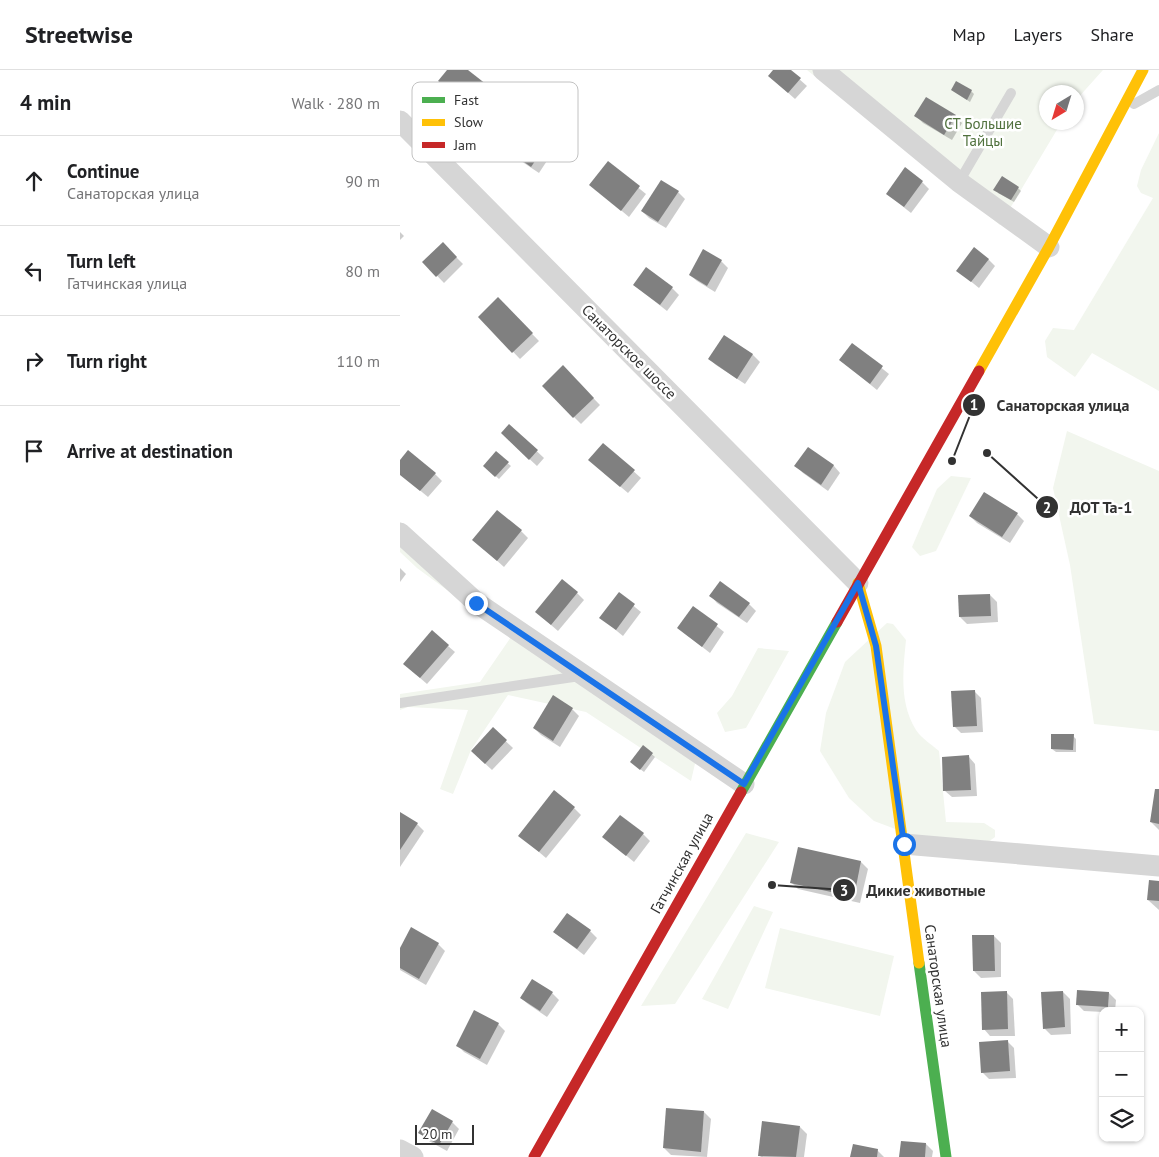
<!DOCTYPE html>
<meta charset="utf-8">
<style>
body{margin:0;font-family:"PT Sans",sans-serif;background:#f2f2f2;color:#202124}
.controls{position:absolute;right:15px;bottom:15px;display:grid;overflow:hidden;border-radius:10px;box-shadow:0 1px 4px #0004}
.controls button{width:45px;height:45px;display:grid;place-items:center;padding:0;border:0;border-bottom:1px solid #e0e0e0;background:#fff;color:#202124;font:25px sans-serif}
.compass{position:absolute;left:639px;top:15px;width:45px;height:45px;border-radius:50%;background:#fff;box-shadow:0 1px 4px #0004;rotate:218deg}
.scale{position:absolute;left:15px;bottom:12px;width:59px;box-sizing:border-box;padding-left:5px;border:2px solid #323232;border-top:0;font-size:14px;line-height:18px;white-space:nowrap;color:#323232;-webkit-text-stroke:4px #fff;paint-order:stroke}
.stop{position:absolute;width:15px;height:15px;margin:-11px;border:4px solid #1a73e8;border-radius:50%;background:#fff}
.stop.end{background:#1a73e8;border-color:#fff;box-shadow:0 1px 5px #0008}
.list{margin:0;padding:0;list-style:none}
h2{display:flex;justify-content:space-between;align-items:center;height:65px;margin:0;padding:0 20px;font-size:21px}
h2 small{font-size:16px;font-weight:400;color:#757577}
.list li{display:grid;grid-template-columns:32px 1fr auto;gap:15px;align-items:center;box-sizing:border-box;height:90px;padding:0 20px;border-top:1px solid #e0e0e0}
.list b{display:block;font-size:19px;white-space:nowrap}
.list p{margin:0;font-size:16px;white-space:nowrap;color:#757577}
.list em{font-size:16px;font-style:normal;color:#757577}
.icon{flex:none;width:28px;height:28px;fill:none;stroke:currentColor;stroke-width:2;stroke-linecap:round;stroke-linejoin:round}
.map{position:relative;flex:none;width:759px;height:1087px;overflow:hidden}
header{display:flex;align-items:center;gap:30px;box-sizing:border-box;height:70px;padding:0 25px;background:#fff;border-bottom:1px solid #e0e0e0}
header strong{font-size:24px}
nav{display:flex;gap:28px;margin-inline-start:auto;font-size:18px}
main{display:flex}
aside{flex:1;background:#fff}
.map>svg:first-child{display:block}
.green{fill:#f2f6ee}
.shadow{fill:#0003}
.building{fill:#808080}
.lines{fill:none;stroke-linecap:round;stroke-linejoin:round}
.lane{stroke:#d6d6d6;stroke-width:10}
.street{stroke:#d6d6d6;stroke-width:21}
.fast{stroke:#4caf50;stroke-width:11}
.slow{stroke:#ffc107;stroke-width:11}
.jam{stroke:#c62828;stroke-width:11}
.route{stroke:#1a73e8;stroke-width:6}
.labels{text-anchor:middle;stroke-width:5;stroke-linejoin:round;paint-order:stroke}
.park-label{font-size:15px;fill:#50713d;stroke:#fff}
.street-label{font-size:15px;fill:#323232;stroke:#fff}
.key{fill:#fff;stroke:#c2c2c2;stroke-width:1}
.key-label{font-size:14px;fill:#323232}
.leader{fill:none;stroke:#323232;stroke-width:2}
.callout-dot{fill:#323232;stroke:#fff;stroke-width:2}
.mark-label{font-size:15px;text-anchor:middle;font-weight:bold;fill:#fff}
.callout-label{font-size:16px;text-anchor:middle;font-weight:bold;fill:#323232;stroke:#fff;stroke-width:5;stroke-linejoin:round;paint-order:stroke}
</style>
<header>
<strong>Streetwise</strong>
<nav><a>Map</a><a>Layers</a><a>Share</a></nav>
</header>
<main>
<aside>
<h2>4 min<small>Walk · 280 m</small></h2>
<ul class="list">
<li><svg class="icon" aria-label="ahead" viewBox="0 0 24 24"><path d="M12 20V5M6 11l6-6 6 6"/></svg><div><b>Continue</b><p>Санаторская улица</p></div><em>90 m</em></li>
<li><svg class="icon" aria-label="left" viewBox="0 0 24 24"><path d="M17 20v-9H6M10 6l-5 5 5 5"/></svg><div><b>Turn left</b><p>Гатчинская улица</p></div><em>80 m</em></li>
<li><svg class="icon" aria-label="right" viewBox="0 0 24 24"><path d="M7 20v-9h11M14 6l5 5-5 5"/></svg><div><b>Turn right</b></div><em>110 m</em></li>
<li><svg class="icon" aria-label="arrive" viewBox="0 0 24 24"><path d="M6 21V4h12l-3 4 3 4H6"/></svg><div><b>Arrive at destination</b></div></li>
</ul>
</aside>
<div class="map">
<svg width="759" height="1087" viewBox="0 0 759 1087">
<rect width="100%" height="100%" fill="#fff"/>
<g class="green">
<polygon points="407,0 703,0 677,29 676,22 646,22 646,52 661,53 600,155"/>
<polygon points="759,63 759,321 692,283 675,307 647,287 645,271 653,258 674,260 753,128 741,123 737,116 741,100"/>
<polygon points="667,361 759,401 759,661 694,654 670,495 653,418"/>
<polygon points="551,406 571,408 536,481 520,486 512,477 537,419"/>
<polygon points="0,452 55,507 300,672 291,711 186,642 108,625 71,680 53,724 40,719 68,640 8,637 0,640 0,624 80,612 111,567 17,498 0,482"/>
<path d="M 487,553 L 493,554 L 506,570 C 503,600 499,633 516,660 C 521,668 532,675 539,681 L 546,752 L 584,753 L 595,760 L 595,767 L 584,775 L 514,766 L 474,751 L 449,728 L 420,681 L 426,643 L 445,592 Z"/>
<polygon points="358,578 389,581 346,658 325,662 317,643 332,626"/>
<polygon points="346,763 379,772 275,934 241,936"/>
<polygon points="354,836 373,842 328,939 302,929"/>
<polygon points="380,858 494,886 480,946 365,918"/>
</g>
<g class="shadow">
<polygon points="48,0 66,0 97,26 82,46 40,11"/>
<polygon points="374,0 389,0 407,16 395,29 376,12"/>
<polygon points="552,20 571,21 574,24 570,32"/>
<polygon points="527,29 555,46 562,53 552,70 523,53 516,46"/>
<polygon points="133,56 151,67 158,74 139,103 121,91 114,84"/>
<polygon points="208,93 246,124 229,147 191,115"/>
<polygon points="522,112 529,119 511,143 487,124"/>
<polygon points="618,118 621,121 614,132 598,123"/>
<polygon points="278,122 285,129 266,158 249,148 242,141"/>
<polygon points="0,162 4,166 0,170"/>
<polygon points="43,174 63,194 44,213 24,192"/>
<polygon points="588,189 595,196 579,218 558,201"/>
<polygon points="321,191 328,198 315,222 297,211 290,205"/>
<polygon points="234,215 272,218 279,225 267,241"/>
<polygon points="98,229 139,271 120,289 80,247"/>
<polygon points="324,266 353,285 360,292 345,314 316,295 309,289"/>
<polygon points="452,274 489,304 477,320 440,290"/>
<polygon points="163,297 200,335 181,354 143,316"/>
<polygon points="109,355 144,388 137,396 109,370"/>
<polygon points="203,374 241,408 228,423 197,397"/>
<polygon points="408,378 434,396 440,403 428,421 403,403 396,396"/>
<polygon points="96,383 111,396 99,409 84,396"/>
<polygon points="0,392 35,404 42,411 28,427 0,404"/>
<polygon points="617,444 624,451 610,473 577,453 570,446"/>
<polygon points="121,461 128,468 104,497 74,470"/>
<polygon points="0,498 6,504 0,512"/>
<polygon points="177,523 184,530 158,561 136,542"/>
<polygon points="219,524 241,542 223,566 201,548"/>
<polygon points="590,525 597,532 598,552 567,554 560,547"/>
<polygon points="311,526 349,534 356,541 347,553 317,533"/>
<polygon points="293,537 324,562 310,583 278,558"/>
<polygon points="48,576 55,582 27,614 12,601"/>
<polygon points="574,621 581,628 583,662 561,663 554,656"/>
<polygon points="154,627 172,639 179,646 160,677 141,665 134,658"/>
<polygon points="93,659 113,678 92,700 79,688"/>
<polygon points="673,666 676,669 676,682 656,682 652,679"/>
<polygon points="243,677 255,687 244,702 235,695"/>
<polygon points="569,687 575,694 577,726 552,727 545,721"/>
<polygon points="759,721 759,760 751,752"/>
<polygon points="174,738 181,745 146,788 119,765"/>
<polygon points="0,743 17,754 24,761 0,797"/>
<polygon points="243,764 250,771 234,792 204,767"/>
<polygon points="399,778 461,792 468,799 460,833 398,819 391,812"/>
<polygon points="759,812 759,840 748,830"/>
<polygon points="190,861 197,868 184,885 154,862"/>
<polygon points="594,866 601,873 601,907 581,908 574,901"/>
<polygon points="38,874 45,881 26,915 0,900 0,880"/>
<polygon points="606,922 613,929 615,966 590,966 584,959"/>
<polygon points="663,922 670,929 671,964 651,965 644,958"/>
<polygon points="152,923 159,930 147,947 128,934 121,928"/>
<polygon points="709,923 716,930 715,941 703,941 703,942 684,941 677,934"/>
<polygon points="98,954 105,961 87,995 64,982 57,975"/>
<polygon points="607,971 614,978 616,1008 589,1009 582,1002"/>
<polygon points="33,1041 52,1052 59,1059 47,1081 27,1070 20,1063"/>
<polygon points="304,1042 311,1049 307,1087 271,1085 264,1078"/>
<polygon points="400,1057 407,1064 404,1087 361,1087 359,1085"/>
<polygon points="526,1074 533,1081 532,1087 501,1087"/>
<polygon points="477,1080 484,1087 451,1087"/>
</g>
<g class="building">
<polygon points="47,0 68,0 91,18 75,40 38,11"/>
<polygon points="373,0 391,0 401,8 388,23 368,6"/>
<polygon points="556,11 572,20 567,30 551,20"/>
<polygon points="526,27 556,45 544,65 514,46"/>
<polygon points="133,54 152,66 131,97 113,84"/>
<polygon points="208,91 240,116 221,141 189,115"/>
<polygon points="505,97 523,111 504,137 486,124"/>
<polygon points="602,106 619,117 611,130 593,120"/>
<polygon points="261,110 279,121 258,152 241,141"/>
<polygon points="43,172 57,187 36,207 22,192"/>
<polygon points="574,177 589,189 571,212 556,201"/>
<polygon points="303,179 322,190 307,216 289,205"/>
<polygon points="246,197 273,217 260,235 233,215"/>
<polygon points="98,227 133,263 112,283 78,247"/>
<polygon points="324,265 353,284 337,309 308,289"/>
<polygon points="452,273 483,296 470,314 439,290"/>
<polygon points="163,295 194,328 173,348 142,316"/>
<polygon points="109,354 138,380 129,390 101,363"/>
<polygon points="203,373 235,400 220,417 188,390"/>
<polygon points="408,377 434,395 421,415 394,396"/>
<polygon points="8,380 36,403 20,421 0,405 0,390"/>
<polygon points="96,381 109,392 95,407 83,396"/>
<polygon points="584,422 618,443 602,467 569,446"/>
<polygon points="97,440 122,460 97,491 72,470"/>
<polygon points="162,509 178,522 151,555 135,542"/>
<polygon points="320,511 350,533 339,547 309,526"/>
<polygon points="219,522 235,534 216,560 199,548"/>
<polygon points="590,524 591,546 559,547 558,525"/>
<polygon points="293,536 318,554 302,577 277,558"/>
<polygon points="32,560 49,575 20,608 3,594"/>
<polygon points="575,620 577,656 553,657 551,621"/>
<polygon points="153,625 173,638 153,671 133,658"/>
<polygon points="93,657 107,670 85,694 71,681"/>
<polygon points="651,664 674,664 673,680 651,679"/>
<polygon points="243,675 253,683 240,700 230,692"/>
<polygon points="569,685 571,720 543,721 542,687"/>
<polygon points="755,719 759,719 759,754 750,752"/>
<polygon points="154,720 175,737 139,782 118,766"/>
<polygon points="0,742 18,753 0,780"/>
<polygon points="220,745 244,763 226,786 202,767"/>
<polygon points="398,777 461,791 454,827 390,813"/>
<polygon points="749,810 759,811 759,831 747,830"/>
<polygon points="167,843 191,860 177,879 153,862"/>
<polygon points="11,857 39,873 19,909 0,898 0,878"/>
<polygon points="572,865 594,865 595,901 573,901"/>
<polygon points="132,909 153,922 140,941 120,928"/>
<polygon points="677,920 709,922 708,937 676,935"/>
<polygon points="607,921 608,959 582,960 581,922"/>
<polygon points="663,921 665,957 643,959 641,922"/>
<polygon points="74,940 99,953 80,989 56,976"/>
<polygon points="608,970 610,1001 581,1003 579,972"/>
<polygon points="266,1038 304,1041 301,1082 263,1078"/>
<polygon points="32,1039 53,1051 39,1075 18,1063"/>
<polygon points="362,1051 400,1056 396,1087 358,1086"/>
<polygon points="501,1071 526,1073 525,1087 499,1087"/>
<polygon points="453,1074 478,1079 477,1087 450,1087"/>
</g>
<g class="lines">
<g class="lane">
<polyline points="734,34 759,20"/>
<polyline points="559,112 611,23"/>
<polyline points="0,633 180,606"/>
</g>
<g class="street">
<polyline points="423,0 559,112 649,177"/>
<polyline points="0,51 458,513"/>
<polyline points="0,463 77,533 344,714"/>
<polyline points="504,774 759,796"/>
<polyline points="0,1080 13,1087"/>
</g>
<g class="fast">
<polyline points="341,722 437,552"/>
<polyline points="519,893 546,1087"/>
</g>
<g class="slow">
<polyline points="579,301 649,177 743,0"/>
<polyline points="458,513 476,576 519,893"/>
</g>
<g class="jam">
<polyline points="437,552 579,301"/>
<polyline points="134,1087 341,722"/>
</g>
</g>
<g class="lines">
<polyline class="route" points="76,533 344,714 458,513 476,576 504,774"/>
</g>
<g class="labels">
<g class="park-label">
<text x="583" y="59">СТ Большие<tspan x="583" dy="17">Тайцы</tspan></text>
</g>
<g class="street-label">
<text transform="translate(229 282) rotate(45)" y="5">Санаторское шоссе</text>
<text transform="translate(282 793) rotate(-61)" y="5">Гатчинская улица</text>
<text transform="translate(538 916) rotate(82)" y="5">Санаторская улица</text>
</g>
</g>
<rect x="12" y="12" width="166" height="80" rx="8" class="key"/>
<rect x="22" y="27" width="23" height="6" fill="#4caf50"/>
<rect x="22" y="49" width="23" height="7" fill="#ffc107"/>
<rect x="22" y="72" width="23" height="6" fill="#c62828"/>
<g class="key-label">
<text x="54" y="35">Fast</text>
<text x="54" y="57">Slow</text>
<text x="54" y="80">Jam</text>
</g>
<path class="leader" d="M552 391L574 335M587 383L647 437M372 815L444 820"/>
<g class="callout-dot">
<circle cx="552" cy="391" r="5"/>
<circle cx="587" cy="383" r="5"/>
<circle cx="372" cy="815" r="5"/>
<circle cx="574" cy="335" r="12"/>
<circle cx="647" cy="437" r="12"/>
<circle cx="444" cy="820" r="12"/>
</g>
<g class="mark-label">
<text x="574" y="340">1</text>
<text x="647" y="443">2</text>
<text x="444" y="826">3</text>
</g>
<g class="callout-label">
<text x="663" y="341">Санаторская улица</text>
<text x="701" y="443">ДОТ Та-1</text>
<text x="526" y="826">Дикие животные</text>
</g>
</svg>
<div class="controls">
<button>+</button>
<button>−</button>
<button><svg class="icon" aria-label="layers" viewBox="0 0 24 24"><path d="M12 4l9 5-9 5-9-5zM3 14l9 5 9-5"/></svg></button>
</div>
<svg class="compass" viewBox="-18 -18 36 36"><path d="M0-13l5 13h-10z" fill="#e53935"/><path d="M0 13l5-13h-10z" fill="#757577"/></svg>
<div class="scale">20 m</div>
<div class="stop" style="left:504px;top:774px"></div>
<div class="stop end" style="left:76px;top:533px"></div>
</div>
</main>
